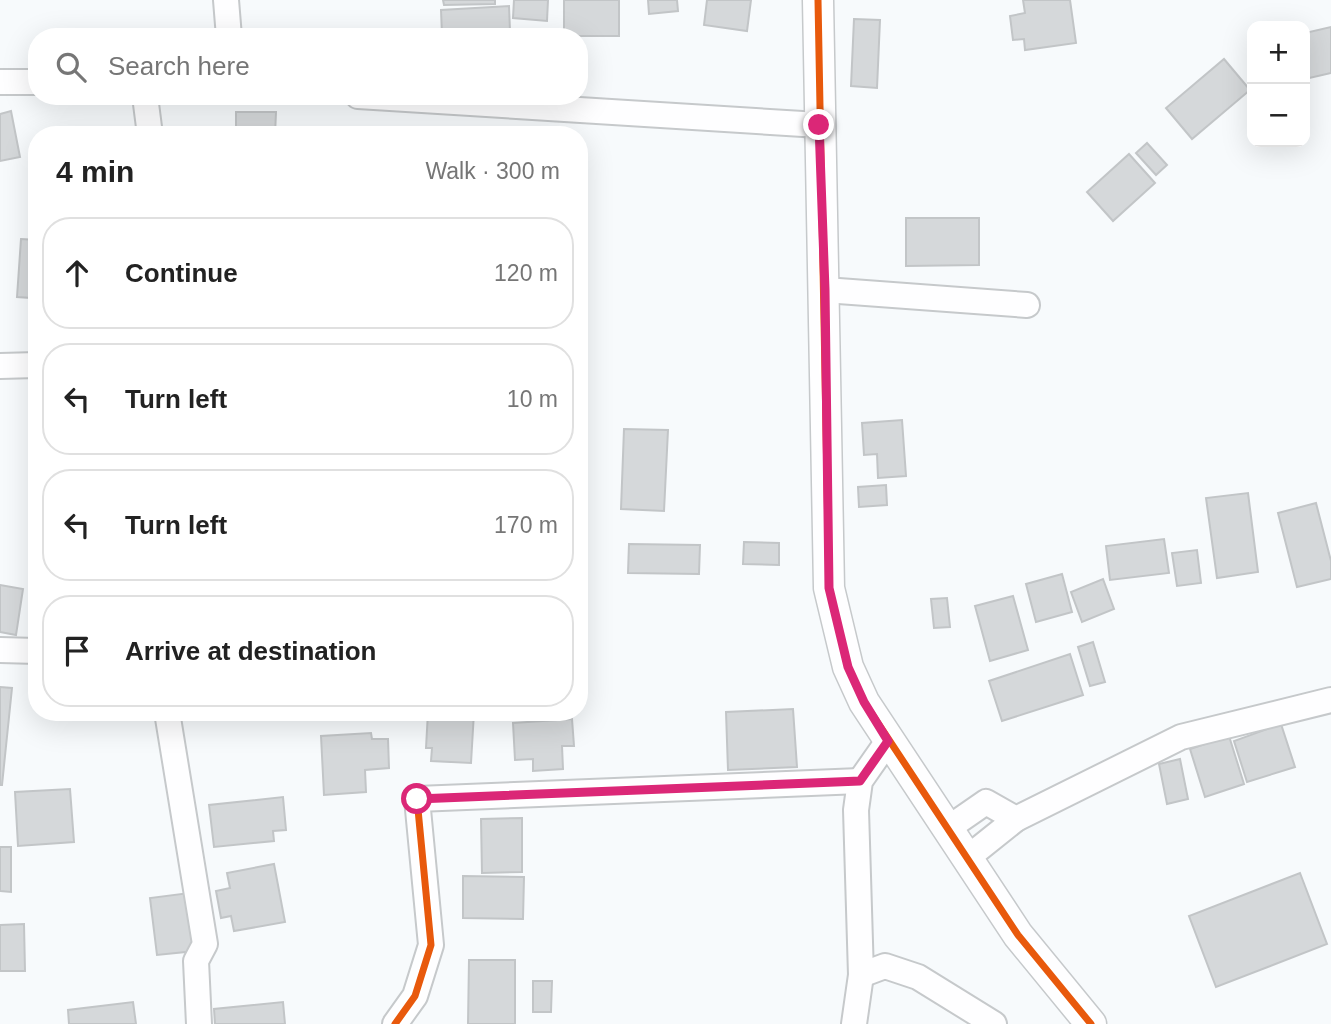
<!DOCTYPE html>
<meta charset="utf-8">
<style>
body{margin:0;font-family:Helvetica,sans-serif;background:#f6f6f6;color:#222}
.controls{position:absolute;right:21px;top:21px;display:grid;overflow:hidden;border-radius:14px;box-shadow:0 7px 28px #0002}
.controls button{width:63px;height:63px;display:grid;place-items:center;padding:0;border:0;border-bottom:2px solid #e0e0e0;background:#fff;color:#222;font:35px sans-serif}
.stop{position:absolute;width:21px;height:21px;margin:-16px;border:5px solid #db2777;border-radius:50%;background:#fff}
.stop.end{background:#db2777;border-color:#fff;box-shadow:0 2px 7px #0008}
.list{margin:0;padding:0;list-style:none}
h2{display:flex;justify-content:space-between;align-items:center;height:91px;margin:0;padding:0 28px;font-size:30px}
h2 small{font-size:23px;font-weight:400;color:#767676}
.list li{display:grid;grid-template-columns:46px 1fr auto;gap:21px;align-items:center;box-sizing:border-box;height:112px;margin:0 14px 14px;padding:0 14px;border:2px solid #e0e0e0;border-radius:28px}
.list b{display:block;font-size:26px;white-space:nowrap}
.list em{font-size:23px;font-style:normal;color:#767676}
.icon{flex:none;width:38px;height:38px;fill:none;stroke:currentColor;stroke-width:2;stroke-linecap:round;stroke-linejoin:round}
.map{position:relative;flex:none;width:1331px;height:1024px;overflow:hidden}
.search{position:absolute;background:#fff;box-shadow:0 7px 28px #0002;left:28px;top:28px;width:560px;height:77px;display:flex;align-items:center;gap:18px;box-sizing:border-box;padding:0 24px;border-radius:28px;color:#767676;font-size:26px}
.panel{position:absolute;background:#fff;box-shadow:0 7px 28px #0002;left:28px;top:126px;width:560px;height:595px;border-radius:28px}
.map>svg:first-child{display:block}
.building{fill:#d5d8da;stroke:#c2c5c7;stroke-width:2}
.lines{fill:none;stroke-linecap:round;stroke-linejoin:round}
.minor-casing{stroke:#c6c9cb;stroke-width:28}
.tertiary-casing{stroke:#c6c9cb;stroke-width:33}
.minor{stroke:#fefeff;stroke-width:24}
.tertiary{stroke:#fefeff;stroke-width:30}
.cycleway-casing{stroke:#fff;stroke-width:11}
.cycleway{stroke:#e8590c;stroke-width:7}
.route{stroke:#db2777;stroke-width:9}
</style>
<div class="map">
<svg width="1331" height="1024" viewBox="0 0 1331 1024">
<rect width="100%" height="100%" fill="#f7fafc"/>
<g class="building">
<polygon points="443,0 495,0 495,4 444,5"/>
<polygon points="514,0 548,0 547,21 513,18"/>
<rect x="564" y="0" width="55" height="36"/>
<polygon points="648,0 677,0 678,11 649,14"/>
<polygon points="707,0 751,0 747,31 704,25"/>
<polygon points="1023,0 1070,0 1076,43 1025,50 1024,39 1013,40 1010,16 1025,13"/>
<polygon points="509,6 510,31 442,35 441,10"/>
<polygon points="854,19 880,20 877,88 851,86"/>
<polygon points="1331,27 1331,73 1305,79 1305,33"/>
<polygon points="542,29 543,37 513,37 513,31"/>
<polygon points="1224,59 1250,90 1192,139 1166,108"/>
<polygon points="11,111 20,157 0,161 0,114"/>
<polygon points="236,112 276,112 275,135 236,135"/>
<polygon points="128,128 129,135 86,135 85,133"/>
<polygon points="1147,143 1167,165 1156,175 1136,153"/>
<polygon points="1129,154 1155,183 1113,221 1087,192"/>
<polygon points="906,218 979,218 979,265 906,266"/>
<polygon points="21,239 37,240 37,308 30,307 31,298 17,297"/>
<polygon points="902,420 906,476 878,478 877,454 864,455 862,423"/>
<polygon points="624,429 668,430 664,511 621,509"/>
<polygon points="886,485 887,505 859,507 858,487"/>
<polygon points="1248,493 1258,572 1217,578 1206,498"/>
<polygon points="1316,503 1331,561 1331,579 1297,587 1278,513"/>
<polygon points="1164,539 1169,573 1110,580 1106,546"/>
<polygon points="744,542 779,543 779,565 743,564"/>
<polygon points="629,544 700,545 699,574 628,573"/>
<polygon points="1197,550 1201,583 1177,586 1172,553"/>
<polygon points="1062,574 1072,612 1036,622 1026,584"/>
<polygon points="1103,579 1114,609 1082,622 1071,592"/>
<polygon points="0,585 23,589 16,635 0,632"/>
<polygon points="1013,596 1028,650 990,661 975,606"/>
<polygon points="947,598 950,627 934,628 931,599"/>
<polygon points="1093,642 1105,682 1090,686 1078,647"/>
<polygon points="1070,654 1083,695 1002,721 989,681"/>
<polygon points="0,687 12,688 2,785 0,785"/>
<polygon points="793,709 797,767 728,770 726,712"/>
<polygon points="428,712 474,712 471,763 431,761 432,748 426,748"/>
<polygon points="572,719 574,746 562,746 563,769 533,771 533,759 515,760 513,723"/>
<polygon points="1281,724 1295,767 1247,782 1234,741"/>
<polygon points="371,733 372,739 388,739 389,768 365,770 366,792 324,795 321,736"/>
<polygon points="1229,736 1244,784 1205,797 1190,749"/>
<polygon points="1180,759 1188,799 1167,804 1159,764"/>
<polygon points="70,789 74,842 18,846 15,792"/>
<polygon points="283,797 286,830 273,831 274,841 214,847 209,805"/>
<polygon points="522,818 522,872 482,873 481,819"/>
<polygon points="0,847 11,847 11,892 0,891"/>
<polygon points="274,864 285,922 234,931 231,916 221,918 216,891 230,888 227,873"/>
<polygon points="1300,873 1327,944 1216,987 1189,916"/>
<polygon points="463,876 524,877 523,919 463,918"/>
<polygon points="189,893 195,951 157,955 150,898"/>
<polygon points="24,924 25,971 0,971 0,925"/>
<polygon points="469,960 515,960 515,1024 468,1024"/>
<polygon points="533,981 552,981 551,1012 533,1012"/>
<polygon points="133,1002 136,1024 69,1024 68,1010"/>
<polygon points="283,1002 285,1024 215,1024 214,1009"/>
</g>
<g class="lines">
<defs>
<g id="minor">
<polyline points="226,0 229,37"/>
<polyline points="0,82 37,82"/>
<polyline points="145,96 150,135"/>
<polyline points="358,96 819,125"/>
<polyline points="825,290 1027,305"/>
<polyline points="0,366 37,365"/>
<polyline points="0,650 37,651"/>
<polyline points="167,712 205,944 196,961 199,1024"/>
<polyline points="947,829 986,802 1016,819 1181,737 1331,700"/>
<polyline points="966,859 1016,819"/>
<polyline points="861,975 885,966 918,977 994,1024"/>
<polyline points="395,1024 415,996 431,945 417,799 860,781"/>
<polyline points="854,1024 861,975 856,810 860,781 888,741"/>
</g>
<polyline id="tertiary" points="818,0 829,588 848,667 864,702 1018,935 1091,1024"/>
</defs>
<use href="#minor" class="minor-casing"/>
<use href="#tertiary" class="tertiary-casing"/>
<use href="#minor" class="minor"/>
<use href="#tertiary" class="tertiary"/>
<defs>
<g id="cycleway">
<polyline points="818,0 829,588 848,667 864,702 1018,935 1091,1024"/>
<polyline points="395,1024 415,996 431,945 417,799 860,781"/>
</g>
</defs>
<use href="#cycleway" class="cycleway-casing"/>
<use href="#cycleway" class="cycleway"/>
</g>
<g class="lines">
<polyline class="route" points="417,799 860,781 888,741 864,702 848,667 829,588 825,290 819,125"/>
</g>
</svg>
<div class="controls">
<button>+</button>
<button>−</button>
</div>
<div class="stop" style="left:417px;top:799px"></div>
<div class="stop end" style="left:819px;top:125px"></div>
<div class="search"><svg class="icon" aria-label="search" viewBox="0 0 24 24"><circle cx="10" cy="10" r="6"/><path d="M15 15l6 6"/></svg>Search here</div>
<section class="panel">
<h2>4 min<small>Walk · 300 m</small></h2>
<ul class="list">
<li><svg class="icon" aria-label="ahead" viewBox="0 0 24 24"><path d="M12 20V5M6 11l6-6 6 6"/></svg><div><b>Continue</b></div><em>120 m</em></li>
<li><svg class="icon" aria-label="left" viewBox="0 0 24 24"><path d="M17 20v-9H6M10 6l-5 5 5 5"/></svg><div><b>Turn left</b></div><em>10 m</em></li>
<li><svg class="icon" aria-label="left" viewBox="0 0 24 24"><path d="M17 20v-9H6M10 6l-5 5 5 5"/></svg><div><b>Turn left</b></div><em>170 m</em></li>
<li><svg class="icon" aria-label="arrive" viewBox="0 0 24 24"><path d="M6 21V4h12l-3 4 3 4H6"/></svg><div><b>Arrive at destination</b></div></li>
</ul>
</section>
</div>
